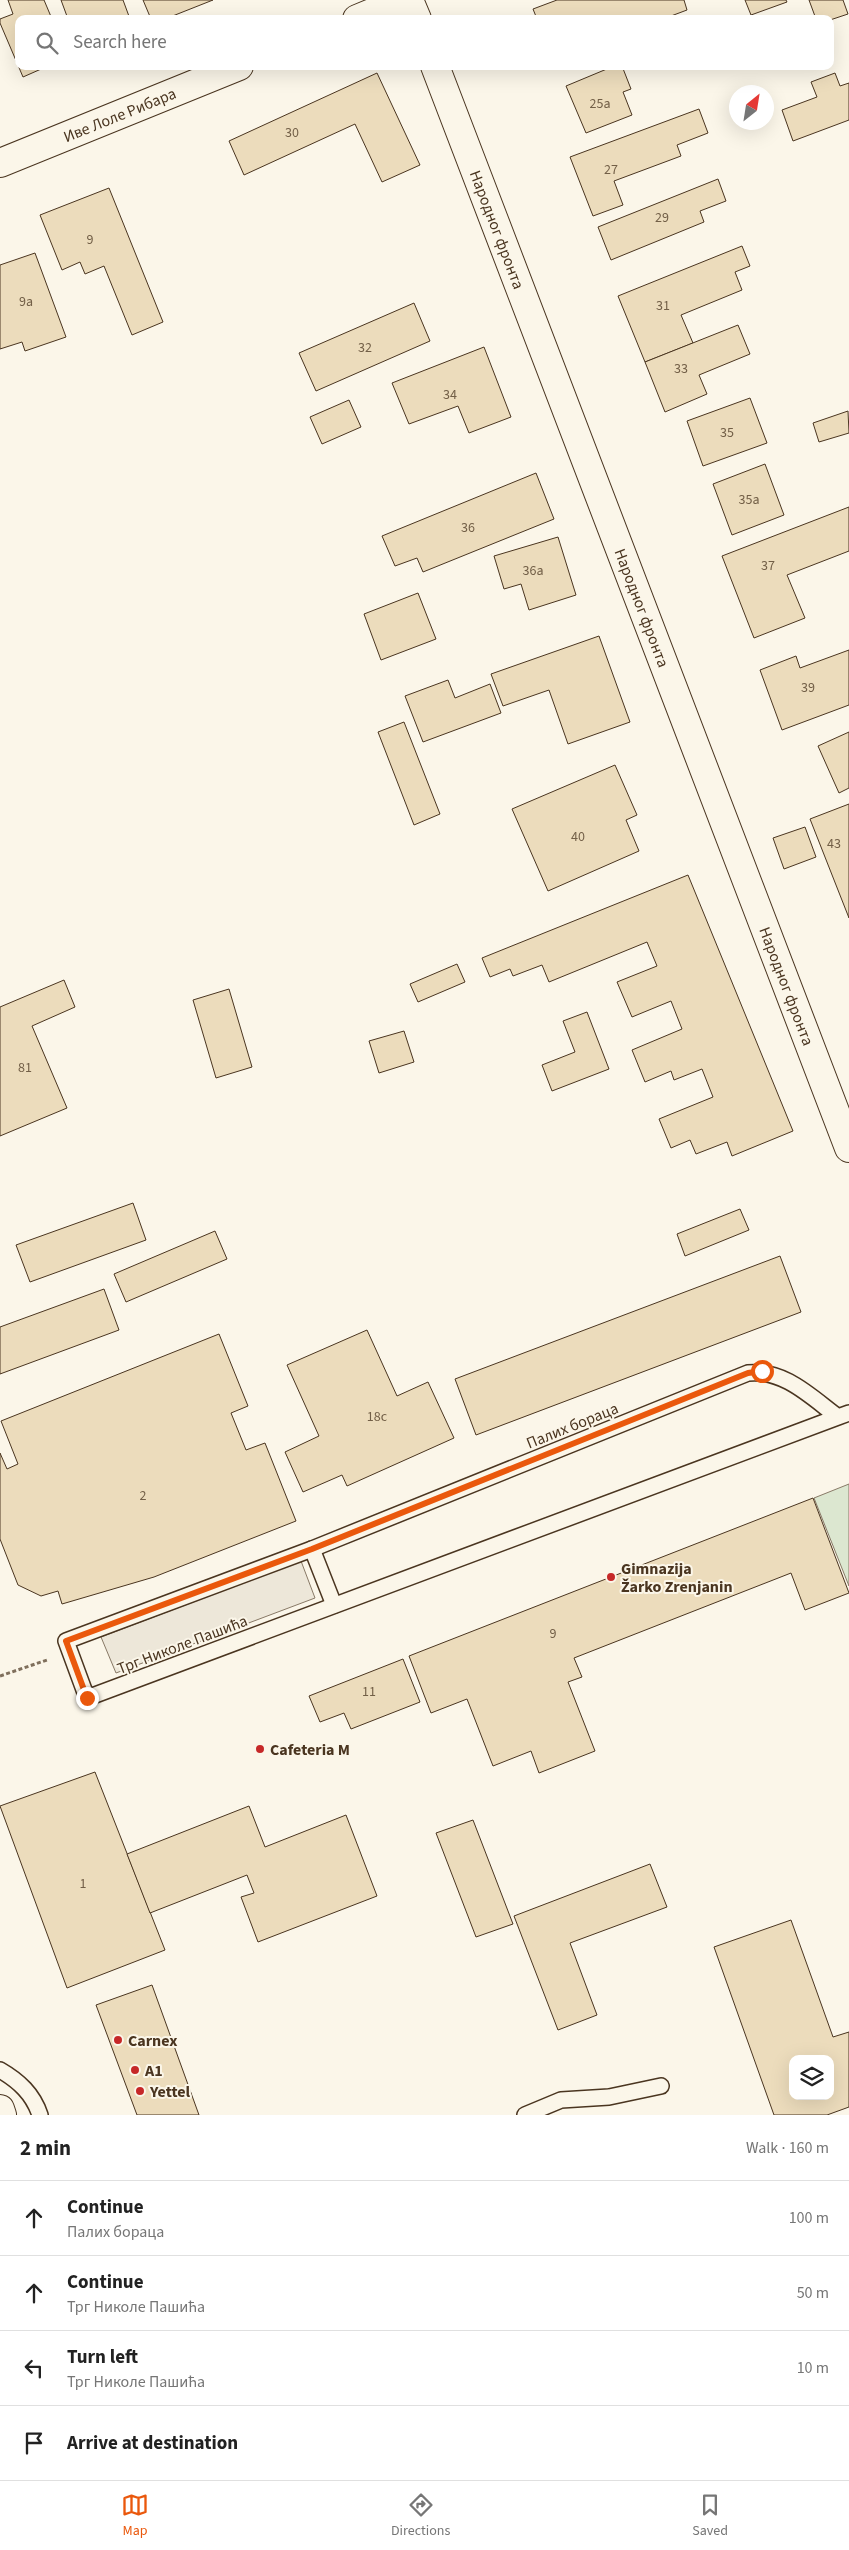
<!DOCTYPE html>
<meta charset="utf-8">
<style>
body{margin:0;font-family:"Source Sans 3",sans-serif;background:#f6f6f6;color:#222}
.controls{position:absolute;right:15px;bottom:15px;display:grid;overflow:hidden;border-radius:10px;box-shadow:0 5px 20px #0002}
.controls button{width:45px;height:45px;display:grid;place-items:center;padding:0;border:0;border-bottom:1px solid #e0e0e0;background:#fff;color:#222;font:25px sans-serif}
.compass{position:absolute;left:729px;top:85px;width:45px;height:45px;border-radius:50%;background:#fff;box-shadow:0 5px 20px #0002;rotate:30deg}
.stop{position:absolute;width:15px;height:15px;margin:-11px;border:4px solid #ea580c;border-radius:50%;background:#fff}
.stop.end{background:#ea580c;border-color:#fff;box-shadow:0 1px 5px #0008}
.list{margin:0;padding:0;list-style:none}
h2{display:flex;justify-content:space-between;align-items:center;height:65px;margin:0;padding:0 20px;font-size:21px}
h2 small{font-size:16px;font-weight:400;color:#767676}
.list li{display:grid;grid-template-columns:32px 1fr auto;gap:15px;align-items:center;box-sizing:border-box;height:75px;padding:0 20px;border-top:1px solid #e0e0e0}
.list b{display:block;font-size:19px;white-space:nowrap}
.list p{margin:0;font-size:16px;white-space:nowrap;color:#767676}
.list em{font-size:16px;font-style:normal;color:#767676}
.icon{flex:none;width:28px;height:28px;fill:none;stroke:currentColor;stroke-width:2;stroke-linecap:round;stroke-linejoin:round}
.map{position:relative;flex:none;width:849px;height:2115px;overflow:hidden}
.search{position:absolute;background:#fff;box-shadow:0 5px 20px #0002;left:15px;right:15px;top:15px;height:55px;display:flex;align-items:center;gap:12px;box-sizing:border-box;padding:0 18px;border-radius:10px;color:#767676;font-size:19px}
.sheet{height:365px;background:#fff}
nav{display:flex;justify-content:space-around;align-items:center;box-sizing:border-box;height:70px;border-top:1px solid #e0e0e0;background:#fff;font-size:14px;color:#767676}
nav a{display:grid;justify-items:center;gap:2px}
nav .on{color:#ea580c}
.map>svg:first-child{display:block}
.green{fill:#dce7d0;stroke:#887966}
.parking{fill:#ede7d9;stroke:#887966}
.building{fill:#ecdcbc;stroke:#4a3520;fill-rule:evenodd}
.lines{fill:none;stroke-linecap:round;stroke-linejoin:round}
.service-casing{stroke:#4a3520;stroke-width:18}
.minor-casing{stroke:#4a3520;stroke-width:30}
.tertiary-casing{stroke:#4a3520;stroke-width:30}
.path{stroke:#7f6f5c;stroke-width:3;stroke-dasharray:4 2.5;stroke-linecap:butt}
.service{stroke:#fbf6e9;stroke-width:15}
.minor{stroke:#fbf6e9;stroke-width:28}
.tertiary{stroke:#fbf6e9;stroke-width:28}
.route{stroke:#ea580c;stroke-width:6}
.poi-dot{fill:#c62828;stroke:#fbf6e9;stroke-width:2}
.labels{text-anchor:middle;stroke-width:4;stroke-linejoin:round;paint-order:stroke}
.number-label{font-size:14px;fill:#725f47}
.street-label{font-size:16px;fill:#4a3520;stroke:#fbf6e9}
.poi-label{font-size:16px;font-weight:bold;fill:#4a3520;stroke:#fbf6e9;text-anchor:start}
</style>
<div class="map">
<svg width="849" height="2115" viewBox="0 0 849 2115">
<rect width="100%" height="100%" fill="#fbf6e9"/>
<polygon class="green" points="849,1484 849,1586 814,1498"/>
<polygon class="parking" points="301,1561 315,1598 116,1673 101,1637"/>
<g class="building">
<polygon points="8,0 44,0 52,19 19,19 19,66 48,66 23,77 0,23 0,19 13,14"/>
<polygon points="61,0 123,0 130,19 68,19"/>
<polygon points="143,0 213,0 165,19 151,19"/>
<polygon points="557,0 684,0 687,10 663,19 537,19 533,9"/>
<polygon points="745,0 786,0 787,2 751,15"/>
<polygon points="809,0 843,0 848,14 830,20 816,19"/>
<polygon points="614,66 622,66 631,89 623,92 632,115 586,133 566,86"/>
<polygon points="377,73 420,165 382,182 355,124 244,175 229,141"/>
<polygon points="835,73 840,86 849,83 849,120 793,141 782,110 817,97 811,82"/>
<polygon points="699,109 708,133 677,145 681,156 614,181 623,205 593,216 570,157"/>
<polygon points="718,179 726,201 700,211 704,222 611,260 598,227"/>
<polygon points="109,188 163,322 132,335 104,266 85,274 80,262 62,270 40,215"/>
<polygon points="742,246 750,266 735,272 742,290 681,315 693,343 645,362 618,296"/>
<polygon points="35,253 66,337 25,351 22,342 0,349 0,265"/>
<polygon points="414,303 430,341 316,391 299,353"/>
<polygon points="738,325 750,354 699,375 707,394 665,412 645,362"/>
<polygon points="484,347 511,417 469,433 458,406 409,424 392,383"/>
<polygon points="750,398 767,443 703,466 687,421"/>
<polygon points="349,400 361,427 322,444 310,417"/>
<polygon points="848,411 849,433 819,442 813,423"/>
<polygon points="765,464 784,515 732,535 713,484"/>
<polygon points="536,473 554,519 423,572 417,558 395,566 382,536"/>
<polygon points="849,507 849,551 787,575 805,618 754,638 722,556"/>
<polygon points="558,537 576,595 529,610 521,584 504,589 494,556"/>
<polygon points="418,593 436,639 381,660 364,614"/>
<polygon points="599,636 630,722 568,744 549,690 503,706 491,674"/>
<polygon points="849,650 849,705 782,730 760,670 796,656 800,668"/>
<polygon points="448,680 455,698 490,684 501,713 423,742 405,696"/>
<polygon points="404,722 440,814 414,825 378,732"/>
<polygon points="849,732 849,788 839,793 818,746"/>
<polygon points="615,765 637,815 626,820 639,851 548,891 512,809"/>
<polygon points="849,804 849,918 810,819"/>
<polygon points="805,827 816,857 784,869 773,838"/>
<polygon points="688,875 793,1131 732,1156 727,1142 696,1154 690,1140 671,1148 659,1119 713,1097 702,1069 674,1080 671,1071 645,1082 632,1050 682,1029 671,1001 632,1017 617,982 657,966 647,942 549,982 542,965 513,976 510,969 490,977 482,958"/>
<polygon points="457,964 465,982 418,1002 410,984"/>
<polygon points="64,980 75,1007 32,1026 67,1108 0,1136 0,1007"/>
<polygon points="229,989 252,1067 216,1078 193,1000"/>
<polygon points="587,1012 609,1069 552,1091 542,1065 575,1052 563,1021"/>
<polygon points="404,1031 414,1062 379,1073 369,1041"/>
<polygon points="133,1203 146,1240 30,1282 16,1245"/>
<polygon points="740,1209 749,1230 685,1256 677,1234"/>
<polygon points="215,1231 227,1259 126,1302 114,1274"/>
<polygon points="780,1256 801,1312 476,1435 455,1379"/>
<polygon points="104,1289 119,1330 0,1374 0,1327"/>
<polygon points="367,1330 397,1396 428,1382 454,1438 347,1486 342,1475 303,1492 285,1452 319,1436 287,1365"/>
<polygon points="219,1334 248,1406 231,1413 246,1450 265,1443 296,1521 154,1577 62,1604 58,1591 41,1596 18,1585 0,1539 0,1453 7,1469 18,1464 1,1421"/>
<polygon points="813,1498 849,1593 805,1610 791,1573 574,1658 582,1677 568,1682 595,1751 539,1773 531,1751 493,1766 467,1699 431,1713 409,1656"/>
<polygon points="403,1659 420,1702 351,1729 344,1713 320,1722 309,1696"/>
<polygon points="95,1772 165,1950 67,1988 0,1806"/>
<polygon points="249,1806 265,1847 346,1815 377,1896 258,1942 241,1897 254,1893 247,1875 150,1913 127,1854"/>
<polygon points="473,1820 513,1924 476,1937 436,1833"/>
<polygon points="650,1864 667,1907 570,1943 597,2015 558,2030 514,1916"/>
<path d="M 791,1920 L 833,2037 L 849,2032 L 849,2107 L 827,2115 L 774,2115 L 714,1947 ZM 793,2059 L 830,2059 L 830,2096 L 793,2096 Z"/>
<polygon points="152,1985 199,2115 137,2115 96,2005"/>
</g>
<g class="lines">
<defs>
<g id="service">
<path d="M 838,1417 C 811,1397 784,1369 748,1373 L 312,1549 L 66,1641 L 87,1698 L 838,1417 L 849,1413"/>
<polyline points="312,1549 334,1605"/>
<path d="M 0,2070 C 19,2081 33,2094 40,2115"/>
<polyline points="525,2115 561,2100 609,2097 661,2086"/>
</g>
<g id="minor">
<polyline points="409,0 417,19"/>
<polyline points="357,19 403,0"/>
<path id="s1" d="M 435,66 L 849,1148"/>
<path id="s2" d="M 0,163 L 239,66"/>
</g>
<polyline id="tertiary" points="0,2109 2,2115"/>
</defs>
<use href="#service" class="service-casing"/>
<use href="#minor" class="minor-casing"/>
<use href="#tertiary" class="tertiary-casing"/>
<polyline class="path" points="0,1676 47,1660"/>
<use href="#service" class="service"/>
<use href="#minor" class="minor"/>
<use href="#tertiary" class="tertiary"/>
</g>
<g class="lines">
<polyline class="route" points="87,1698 66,1641 312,1549 748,1373 762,1371"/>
</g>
<g class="poi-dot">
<circle cx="611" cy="1577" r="5"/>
<circle cx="260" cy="1749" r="5"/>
<circle cx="118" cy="2040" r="5"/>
<circle cx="135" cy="2070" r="5"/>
<circle cx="140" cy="2091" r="5"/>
</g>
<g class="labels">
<g class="number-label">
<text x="600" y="108">25a</text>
<text x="292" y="137">30</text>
<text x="611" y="174">27</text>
<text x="662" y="222">29</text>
<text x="90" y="244">9</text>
<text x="26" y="306">9a</text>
<text x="663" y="310">31</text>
<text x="365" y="352">32</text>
<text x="681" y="373">33</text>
<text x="450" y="399">34</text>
<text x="727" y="437">35</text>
<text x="749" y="504">35a</text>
<text x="468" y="532">36</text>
<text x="768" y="570">37</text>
<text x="533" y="575">36a</text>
<text x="808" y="692">39</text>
<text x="578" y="841">40</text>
<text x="834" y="848">43</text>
<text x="25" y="1072">81</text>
<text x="377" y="1421">18c</text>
<text x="143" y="1500">2</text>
<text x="553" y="1638">9</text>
<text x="369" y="1696">11</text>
<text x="83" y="1888">1</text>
</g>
<g class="street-label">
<text dy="6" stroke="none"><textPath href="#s2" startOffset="129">Иве Лоле Рибара</textPath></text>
<text dy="6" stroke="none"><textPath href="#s1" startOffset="175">Народног фронта</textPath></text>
<text dy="6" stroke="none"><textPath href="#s1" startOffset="580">Народног фронта</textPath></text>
<text dy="6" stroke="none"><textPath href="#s1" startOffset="985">Народног фронта</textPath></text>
<text transform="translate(572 1425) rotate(-22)" y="6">Палих бораца</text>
<text transform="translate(182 1644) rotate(-21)" y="6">Трг Николе Пашића</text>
</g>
<g class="poi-label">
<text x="621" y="1574">Gimnazija<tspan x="621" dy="18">Žarko Zrenjanin</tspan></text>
<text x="270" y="1755">Cafeteria M</text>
<text x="128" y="2046">Carnex</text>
<text x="145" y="2076">A1</text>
<text x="150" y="2097">Yettel</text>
</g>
</g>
</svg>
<div class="controls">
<button><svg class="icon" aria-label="layers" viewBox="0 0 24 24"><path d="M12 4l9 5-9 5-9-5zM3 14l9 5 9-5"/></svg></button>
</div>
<svg class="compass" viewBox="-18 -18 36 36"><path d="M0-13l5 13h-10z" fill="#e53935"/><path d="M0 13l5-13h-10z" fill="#767676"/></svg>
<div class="stop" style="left:762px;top:1371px"></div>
<div class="stop end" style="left:87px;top:1698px"></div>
<div class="search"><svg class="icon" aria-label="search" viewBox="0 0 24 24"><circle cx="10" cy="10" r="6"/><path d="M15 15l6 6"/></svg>Search here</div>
</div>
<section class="sheet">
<h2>2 min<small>Walk · 160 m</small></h2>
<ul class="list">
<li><svg class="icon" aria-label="ahead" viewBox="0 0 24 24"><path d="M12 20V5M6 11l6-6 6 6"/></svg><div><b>Continue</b><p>Палих бораца</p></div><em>100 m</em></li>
<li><svg class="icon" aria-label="ahead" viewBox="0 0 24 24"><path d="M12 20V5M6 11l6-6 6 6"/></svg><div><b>Continue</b><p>Трг Николе Пашића</p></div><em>50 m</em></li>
<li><svg class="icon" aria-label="left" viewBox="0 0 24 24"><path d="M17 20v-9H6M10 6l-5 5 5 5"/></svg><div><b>Turn left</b><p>Трг Николе Пашића</p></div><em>10 m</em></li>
<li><svg class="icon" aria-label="arrive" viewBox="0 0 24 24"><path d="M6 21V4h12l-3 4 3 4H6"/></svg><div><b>Arrive at destination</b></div></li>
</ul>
</section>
<nav>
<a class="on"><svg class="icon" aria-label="map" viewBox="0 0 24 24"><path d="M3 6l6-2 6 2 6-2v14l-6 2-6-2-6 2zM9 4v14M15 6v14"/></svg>Map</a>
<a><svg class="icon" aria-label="directions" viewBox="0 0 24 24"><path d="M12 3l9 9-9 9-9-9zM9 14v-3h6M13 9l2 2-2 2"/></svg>Directions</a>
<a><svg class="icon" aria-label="saved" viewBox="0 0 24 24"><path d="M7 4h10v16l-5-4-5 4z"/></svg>Saved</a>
</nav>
